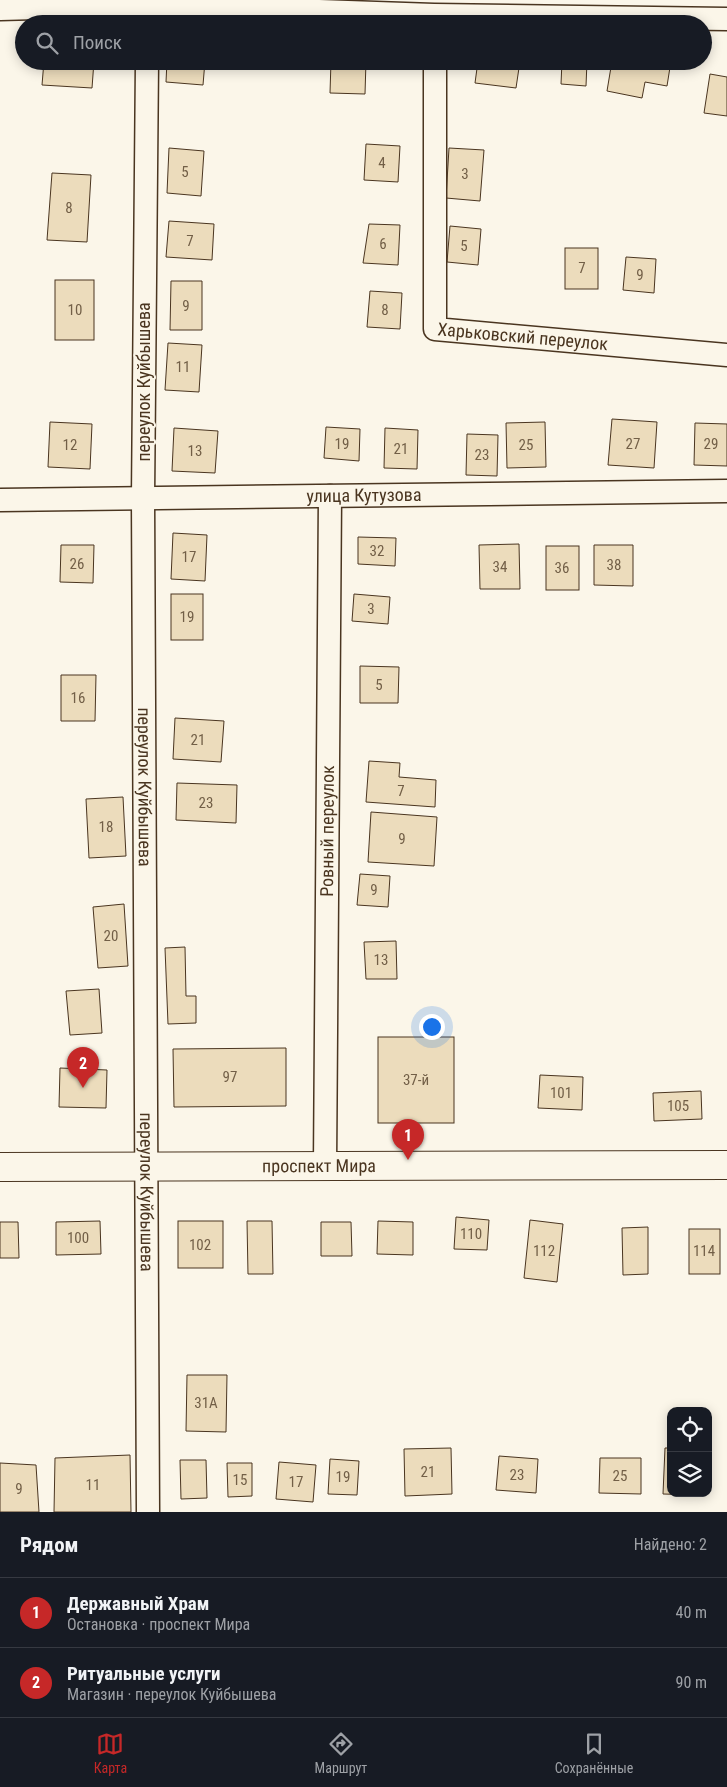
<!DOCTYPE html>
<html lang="ru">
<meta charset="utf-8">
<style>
body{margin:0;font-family:"Roboto Condensed",sans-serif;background:#20242c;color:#f1f3f6}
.controls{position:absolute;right:15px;bottom:15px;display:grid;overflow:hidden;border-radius:10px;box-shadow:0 2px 12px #0003}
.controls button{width:45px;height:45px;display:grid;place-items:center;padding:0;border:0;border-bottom:1px solid #363941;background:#171b24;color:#f1f3f6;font:25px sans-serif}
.you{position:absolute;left:431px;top:1026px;width:18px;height:18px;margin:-12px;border:4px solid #fff;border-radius:50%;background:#1a73e8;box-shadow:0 0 0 8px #1a73e833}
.badge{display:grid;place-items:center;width:32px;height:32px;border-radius:50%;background:#c62828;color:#fff;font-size:16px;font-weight:700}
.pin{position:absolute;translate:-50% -41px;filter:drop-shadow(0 1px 2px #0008)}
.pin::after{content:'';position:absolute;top:26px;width:18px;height:15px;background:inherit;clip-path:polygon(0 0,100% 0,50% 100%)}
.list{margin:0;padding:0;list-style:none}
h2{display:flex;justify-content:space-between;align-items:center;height:65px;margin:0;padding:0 20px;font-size:21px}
h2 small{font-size:16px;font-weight:400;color:#9ea1a6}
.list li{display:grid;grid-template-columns:32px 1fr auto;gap:15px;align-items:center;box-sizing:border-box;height:70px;padding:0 20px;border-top:1px solid #363941}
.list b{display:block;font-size:19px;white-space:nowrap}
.list p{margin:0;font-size:16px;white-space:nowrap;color:#9ea1a6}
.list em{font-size:16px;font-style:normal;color:#9ea1a6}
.icon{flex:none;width:28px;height:28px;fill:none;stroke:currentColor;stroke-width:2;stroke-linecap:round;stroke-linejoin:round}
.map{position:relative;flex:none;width:727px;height:1512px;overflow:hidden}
.search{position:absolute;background:#171b24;box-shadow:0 2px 12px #0003;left:15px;right:15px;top:15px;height:55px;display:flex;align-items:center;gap:12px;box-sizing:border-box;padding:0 18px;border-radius:28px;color:#9ea1a6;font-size:19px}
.sheet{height:205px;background:#171b24}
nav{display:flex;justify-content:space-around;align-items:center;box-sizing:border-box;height:70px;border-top:1px solid #363941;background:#171b24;font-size:14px;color:#9ea1a6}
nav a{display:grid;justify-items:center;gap:2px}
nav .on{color:#c62828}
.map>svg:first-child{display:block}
.building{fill:#ecdcbc;stroke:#4a3520}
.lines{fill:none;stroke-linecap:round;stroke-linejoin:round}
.street-casing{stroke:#4a3520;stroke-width:25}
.secondary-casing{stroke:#4a3520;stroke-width:30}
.street{stroke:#fbf6e9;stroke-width:22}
.secondary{stroke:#fbf6e9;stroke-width:28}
.labels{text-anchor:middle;stroke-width:4;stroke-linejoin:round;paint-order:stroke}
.number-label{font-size:15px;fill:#725f47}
.street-label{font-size:18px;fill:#4a3520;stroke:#fbf6e9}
</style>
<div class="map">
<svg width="727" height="1512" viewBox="0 0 727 1512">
<rect width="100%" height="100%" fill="#fbf6e9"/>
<g class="building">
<polygon points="44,61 94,61 92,88 42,85"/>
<polygon points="167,61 205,61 203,85 166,82"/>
<polygon points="331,61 366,61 365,94 330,93"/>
<polygon points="478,61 520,61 516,88 475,83"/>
<polygon points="562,61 587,61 586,86 561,84"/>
<polygon points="612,61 671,61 667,86 645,82 642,98 607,91"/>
<polygon points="710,74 727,77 727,116 704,113"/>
<polygon points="366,144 400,146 398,182 364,180"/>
<polygon points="169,148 204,151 201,196 167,193"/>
<polygon points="449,148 484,150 480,201 446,198"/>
<polygon points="52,173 91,175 87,242 47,240"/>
<polygon points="169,221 214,224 212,260 166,257"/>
<polygon points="369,224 400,225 398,265 363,263"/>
<polygon points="450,226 481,229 478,265 447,262"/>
<rect x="565" y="248" width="33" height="41"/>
<polygon points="626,257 656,259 654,293 623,290"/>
<rect x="55" y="280" width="39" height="60"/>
<polygon points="171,281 202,281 202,330 170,330"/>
<polygon points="370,291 402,293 400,329 367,327"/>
<polygon points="168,343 202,345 199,392 165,390"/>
<polygon points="612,419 657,422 654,468 608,465"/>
<polygon points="50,422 92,424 90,469 48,467"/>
<polygon points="545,422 546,467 507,468 506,423"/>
<polygon points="695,423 727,424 727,466 694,465"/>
<polygon points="326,427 360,429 359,461 324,458"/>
<polygon points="174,428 218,431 215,473 172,471"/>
<polygon points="385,428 418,430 417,469 384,468"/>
<polygon points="467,434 498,435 497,476 466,475"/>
<polygon points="173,533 207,535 205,581 171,579"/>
<polygon points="358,537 396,538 395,566 358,564"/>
<polygon points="519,544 520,589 480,589 479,545"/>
<polygon points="61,545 94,545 93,583 60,582"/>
<polygon points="594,545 633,545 633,586 594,585"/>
<rect x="546" y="546" width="33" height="44"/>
<rect x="171" y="594" width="32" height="46"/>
<polygon points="354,594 390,597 388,624 352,621"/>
<polygon points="360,666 399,667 398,703 360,703"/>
<polygon points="61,675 96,675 95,721 61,721"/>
<polygon points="175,718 224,721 221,762 173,759"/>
<polygon points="369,761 400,763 399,777 436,780 435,807 366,802"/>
<polygon points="177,783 237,785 236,823 176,820"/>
<polygon points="123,797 126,856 89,858 86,799"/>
<polygon points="371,812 437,817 434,866 368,862"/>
<polygon points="360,874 390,876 388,907 357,905"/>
<polygon points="124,904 128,966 98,968 93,907"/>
<polygon points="396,941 397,979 366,979 364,942"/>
<polygon points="185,947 186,996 196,996 196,1023 168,1024 165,948"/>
<polygon points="99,989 102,1033 70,1035 66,991"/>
<rect x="378" y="1037" width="76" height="86"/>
<polygon points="286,1048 286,1106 174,1107 173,1049"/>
<polygon points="60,1068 107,1070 106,1108 59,1107"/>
<polygon points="540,1075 583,1077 582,1110 538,1108"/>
<polygon points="701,1091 702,1119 654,1121 653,1093"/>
<polygon points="456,1217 489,1220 487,1250 454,1249"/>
<polygon points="530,1220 563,1224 557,1282 524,1278"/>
<polygon points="100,1221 101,1254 56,1255 56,1222"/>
<rect x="178" y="1221" width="45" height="47"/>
<polygon points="247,1221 272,1221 273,1274 248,1274"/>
<polygon points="378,1221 413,1222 413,1255 377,1254"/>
<polygon points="0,1222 18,1222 19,1258 0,1258"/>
<polygon points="321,1222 351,1222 352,1256 321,1256"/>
<polygon points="648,1227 648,1274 623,1275 622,1228"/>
<rect x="689" y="1229" width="31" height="45"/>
<polygon points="187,1375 227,1375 226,1432 186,1431"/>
<polygon points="451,1448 452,1494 405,1496 404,1449"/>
<polygon points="665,1448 671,1448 671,1493 702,1493 701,1495 663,1494"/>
<polygon points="130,1455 131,1512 54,1512 55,1458"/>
<polygon points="499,1456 538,1459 536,1493 496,1490"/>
<polygon points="600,1458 641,1458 641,1494 599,1493"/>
<polygon points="330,1459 359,1461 357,1495 328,1494"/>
<polygon points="180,1460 206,1460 207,1498 181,1499"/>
<polygon points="279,1462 316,1465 313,1502 276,1499"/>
<polygon points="0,1463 36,1465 39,1512 0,1512"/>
<polygon points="227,1463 252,1463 252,1496 228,1497"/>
</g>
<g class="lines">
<defs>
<g id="street">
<polyline points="0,9 147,5 434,15 727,19"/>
<path id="s1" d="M 147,61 L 143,498 L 148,1512"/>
<path id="s2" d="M 435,61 L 435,329 L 727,355"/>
<path id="s3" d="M 0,500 L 727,491"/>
<path id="s4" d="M 325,1166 L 330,496"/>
</g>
<g id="secondary">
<path id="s5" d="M 0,1167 L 727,1165"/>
</g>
</defs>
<use href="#street" class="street-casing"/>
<use href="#secondary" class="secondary-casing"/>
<use href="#street" class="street"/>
<use href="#secondary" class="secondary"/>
</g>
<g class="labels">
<g class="number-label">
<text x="382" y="168">4</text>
<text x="185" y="177">5</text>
<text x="465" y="179">3</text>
<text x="69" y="213">8</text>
<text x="190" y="246">7</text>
<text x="383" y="249">6</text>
<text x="464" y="251">5</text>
<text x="582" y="273">7</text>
<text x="640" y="280">9</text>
<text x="186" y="311">9</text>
<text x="75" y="315">10</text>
<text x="385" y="315">8</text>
<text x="183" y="372">11</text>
<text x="342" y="449">19</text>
<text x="633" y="449">27</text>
<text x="711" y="449">29</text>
<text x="70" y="450">12</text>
<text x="526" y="450">25</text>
<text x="401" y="454">21</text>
<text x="195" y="456">13</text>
<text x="482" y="460">23</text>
<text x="377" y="556">32</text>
<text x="189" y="562">17</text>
<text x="77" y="569">26</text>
<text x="614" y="570">38</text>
<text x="500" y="572">34</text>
<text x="562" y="573">36</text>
<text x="371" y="614">3</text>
<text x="187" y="622">19</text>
<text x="379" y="690">5</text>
<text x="78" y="703">16</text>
<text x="198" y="745">21</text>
<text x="401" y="796">7</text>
<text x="206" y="808">23</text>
<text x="106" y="832">18</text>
<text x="402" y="844">9</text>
<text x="374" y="895">9</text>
<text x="111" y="941">20</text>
<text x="381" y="965">13</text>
<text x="230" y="1082">97</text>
<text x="416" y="1085">37-й</text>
<text x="561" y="1098">101</text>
<text x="678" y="1111">105</text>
<text x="471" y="1239">110</text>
<text x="78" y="1243">100</text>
<text x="200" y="1250">102</text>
<text x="544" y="1256">112</text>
<text x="704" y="1256">114</text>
<text x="206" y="1408">31А</text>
<text x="428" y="1477">21</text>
<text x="517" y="1480">23</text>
<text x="620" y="1481">25</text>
<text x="343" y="1482">19</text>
<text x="240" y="1485">15</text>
<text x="296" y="1487">17</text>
<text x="93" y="1490">11</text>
<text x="19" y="1494">9</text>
</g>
<g class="street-label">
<text dy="6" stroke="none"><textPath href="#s2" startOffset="356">Харьковский переулок</textPath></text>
<text transform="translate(144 382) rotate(-90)" y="6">переулок Куйбышева</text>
<text dy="6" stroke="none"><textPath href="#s3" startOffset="364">улица Кутузова</textPath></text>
<text dy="6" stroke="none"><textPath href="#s1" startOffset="726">переулок Куйбышева</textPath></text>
<text dy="6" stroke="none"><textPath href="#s4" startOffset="335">Ровный переулок</textPath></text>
<text dy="6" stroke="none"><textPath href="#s5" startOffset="319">проспект Мира</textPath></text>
<text dy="6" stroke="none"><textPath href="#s1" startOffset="1131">переулок Куйбышева</textPath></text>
</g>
</g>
</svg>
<div class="controls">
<button><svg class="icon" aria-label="locate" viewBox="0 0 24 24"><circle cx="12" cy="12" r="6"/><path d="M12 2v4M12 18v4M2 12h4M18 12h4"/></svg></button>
<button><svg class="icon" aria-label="layers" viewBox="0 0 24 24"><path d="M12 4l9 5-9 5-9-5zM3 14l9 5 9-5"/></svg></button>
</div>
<div class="you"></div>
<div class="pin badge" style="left:408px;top:1160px">1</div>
<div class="pin badge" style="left:83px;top:1088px">2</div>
<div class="search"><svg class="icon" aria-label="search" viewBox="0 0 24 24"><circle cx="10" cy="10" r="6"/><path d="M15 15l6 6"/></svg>Поиск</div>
</div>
<section class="sheet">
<h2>Рядом<small>Найдено: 2</small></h2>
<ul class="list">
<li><span class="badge">1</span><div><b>Державный Храм</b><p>Остановка · проспект Мира</p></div><em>40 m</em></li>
<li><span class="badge">2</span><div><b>Ритуальные услуги</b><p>Магазин · переулок Куйбышева</p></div><em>90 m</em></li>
</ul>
</section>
<nav>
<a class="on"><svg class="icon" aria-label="map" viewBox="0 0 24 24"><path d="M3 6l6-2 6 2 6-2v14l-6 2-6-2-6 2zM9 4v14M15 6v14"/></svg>Карта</a>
<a><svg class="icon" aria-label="directions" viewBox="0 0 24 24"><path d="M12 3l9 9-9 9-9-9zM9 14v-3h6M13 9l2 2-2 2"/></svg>Маршрут</a>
<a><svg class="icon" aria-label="saved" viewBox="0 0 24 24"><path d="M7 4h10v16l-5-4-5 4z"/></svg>Сохранённые</a>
</nav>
